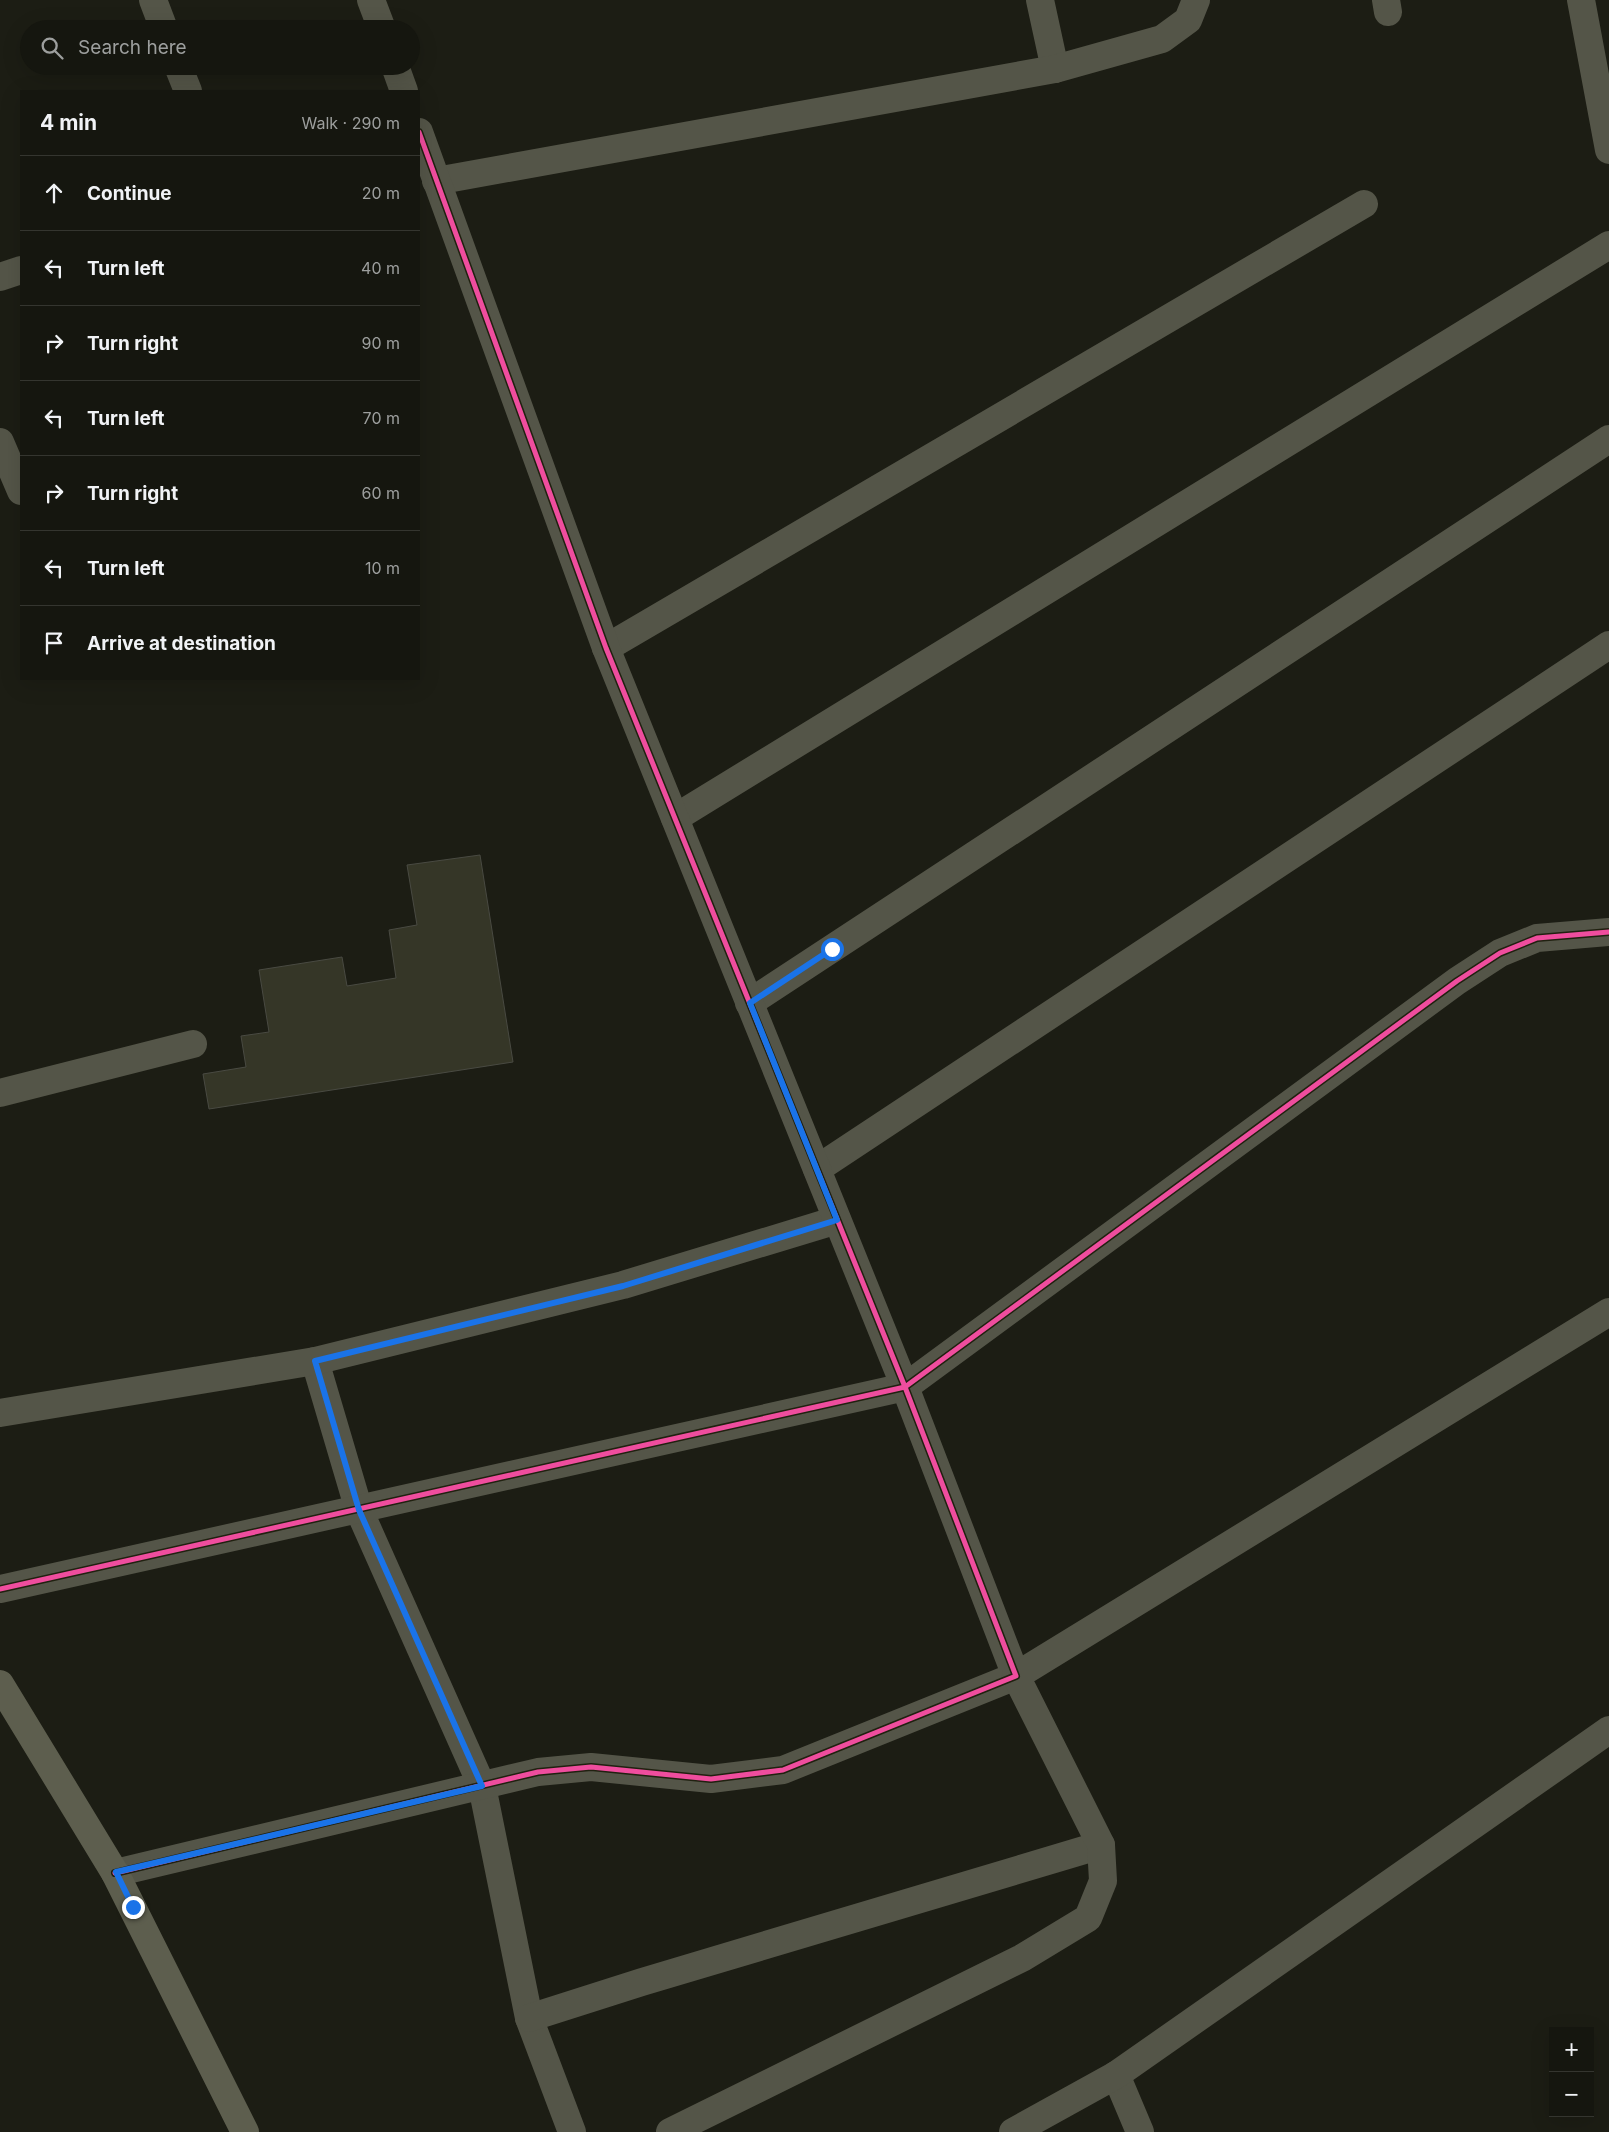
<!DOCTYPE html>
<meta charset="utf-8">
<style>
body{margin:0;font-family:Inter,sans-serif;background:#1e1f18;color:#f1f3f6}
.controls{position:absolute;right:15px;bottom:15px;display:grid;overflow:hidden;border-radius:0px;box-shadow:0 5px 20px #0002}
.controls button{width:45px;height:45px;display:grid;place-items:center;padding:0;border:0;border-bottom:1px solid #34352f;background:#15160f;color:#f1f3f6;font:25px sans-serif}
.stop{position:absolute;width:15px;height:15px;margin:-11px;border:4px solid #1a73e8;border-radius:50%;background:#fff}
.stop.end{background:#1a73e8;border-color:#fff;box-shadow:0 1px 5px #0008}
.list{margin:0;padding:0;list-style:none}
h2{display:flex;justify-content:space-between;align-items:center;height:65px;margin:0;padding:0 20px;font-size:21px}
h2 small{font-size:16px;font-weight:400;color:#9d9f9e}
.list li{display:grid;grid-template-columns:32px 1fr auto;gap:15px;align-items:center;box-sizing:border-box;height:75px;padding:0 20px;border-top:1px solid #34352f}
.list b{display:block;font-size:19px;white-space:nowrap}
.list em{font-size:16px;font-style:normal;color:#9d9f9e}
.icon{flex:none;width:28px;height:28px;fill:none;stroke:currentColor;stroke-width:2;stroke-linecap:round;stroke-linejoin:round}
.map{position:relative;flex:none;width:1609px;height:2132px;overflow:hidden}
.search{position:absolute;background:#15160f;box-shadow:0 5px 20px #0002;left:20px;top:20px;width:400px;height:55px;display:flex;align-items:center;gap:12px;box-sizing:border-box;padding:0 18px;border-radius:28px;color:#9d9f9e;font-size:19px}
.panel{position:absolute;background:#15160f;box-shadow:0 5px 20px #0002;left:20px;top:90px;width:400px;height:590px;border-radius:0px}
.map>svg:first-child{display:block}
.building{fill:#353627;stroke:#494a42}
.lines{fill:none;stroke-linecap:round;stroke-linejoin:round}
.minor{stroke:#545548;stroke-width:28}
.major{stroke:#5d5e4e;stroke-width:28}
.cycleway-casing{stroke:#202110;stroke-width:8}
.cycleway{stroke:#ef4d9e;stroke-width:5}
.route{stroke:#1a73e8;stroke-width:6}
</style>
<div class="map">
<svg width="1609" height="2132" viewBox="0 0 1609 2132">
<rect width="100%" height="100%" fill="#1c1d14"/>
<polygon class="building" points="480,855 513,1062 209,1109 203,1074 246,1067 241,1036 269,1032 259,970 342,957 347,986 396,978 389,930 417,925 407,865"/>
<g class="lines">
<g class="minor">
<polyline points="153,0 164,29"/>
<polyline points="371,0 382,29"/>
<polyline points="1040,0 1055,69"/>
<polyline points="1386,0 1388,12"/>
<polyline points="1581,0 1609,150"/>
<polyline points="178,66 188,91"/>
<polyline points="395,66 404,91"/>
<polyline points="436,181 1055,69 1162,39 1188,20 1196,0"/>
<polyline points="0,277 21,270"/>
<polyline points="0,442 21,491"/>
<polyline points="606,648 1364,204"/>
<polyline points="675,818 1609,245"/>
<polyline points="749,1003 1609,439"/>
<polyline points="0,1093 193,1044"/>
<polyline points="817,1169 1609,645"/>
<polyline points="315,1361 359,1510 482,1786 529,2018 572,2132"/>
<polyline points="0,1413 315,1361 623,1285 837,1220"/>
<polyline points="0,1589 905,1387 1457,981 1500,953 1537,938 1609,932"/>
<polyline points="115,1873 538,1772 591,1767 711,1779 783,1770 1016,1676 905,1387 606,648 419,132"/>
<polyline points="529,2018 642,1982 1101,1845"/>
<polyline points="1116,2075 1140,2132"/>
<polyline points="670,2132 1022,1958 1088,1918 1103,1881 1101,1845 1016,1676 1609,1312"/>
<polyline points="1013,2132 1116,2075 1609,1730"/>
</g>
<polyline class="major" points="0,1684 115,1873 245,2132"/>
<defs>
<g id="cycleway">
<polyline points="0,1589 905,1387 1457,981 1500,953 1537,938 1609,932"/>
<polyline points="115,1873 538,1772 591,1767 711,1779 783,1770 1016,1676 905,1387 606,648 419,132"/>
</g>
</defs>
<use href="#cycleway" class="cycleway-casing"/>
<use href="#cycleway" class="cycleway"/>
</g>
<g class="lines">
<polyline class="route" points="133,1907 116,1872 482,1786 359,1510 315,1361 623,1286 837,1220 750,1003 832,949"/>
</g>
</svg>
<div class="controls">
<button>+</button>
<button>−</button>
</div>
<div class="stop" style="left:832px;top:949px"></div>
<div class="stop end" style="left:133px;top:1907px"></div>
<div class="search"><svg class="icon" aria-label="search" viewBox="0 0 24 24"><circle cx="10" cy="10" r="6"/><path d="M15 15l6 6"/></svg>Search here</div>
<section class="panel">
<h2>4 min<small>Walk · 290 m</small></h2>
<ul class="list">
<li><svg class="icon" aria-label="ahead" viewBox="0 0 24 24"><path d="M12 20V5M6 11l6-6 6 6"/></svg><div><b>Continue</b></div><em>20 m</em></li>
<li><svg class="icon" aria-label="left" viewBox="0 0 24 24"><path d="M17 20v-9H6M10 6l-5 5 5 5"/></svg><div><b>Turn left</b></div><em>40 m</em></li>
<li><svg class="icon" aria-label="right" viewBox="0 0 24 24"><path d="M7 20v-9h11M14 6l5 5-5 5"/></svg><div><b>Turn right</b></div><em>90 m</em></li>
<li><svg class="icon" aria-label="left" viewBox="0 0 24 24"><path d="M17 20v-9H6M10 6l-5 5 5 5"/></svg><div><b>Turn left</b></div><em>70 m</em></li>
<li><svg class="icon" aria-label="right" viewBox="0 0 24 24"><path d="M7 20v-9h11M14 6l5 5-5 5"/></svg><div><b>Turn right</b></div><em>60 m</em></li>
<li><svg class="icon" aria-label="left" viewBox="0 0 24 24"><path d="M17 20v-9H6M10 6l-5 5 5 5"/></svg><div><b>Turn left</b></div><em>10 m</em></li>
<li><svg class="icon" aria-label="arrive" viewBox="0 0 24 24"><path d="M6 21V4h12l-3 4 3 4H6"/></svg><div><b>Arrive at destination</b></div></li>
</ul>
</section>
</div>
